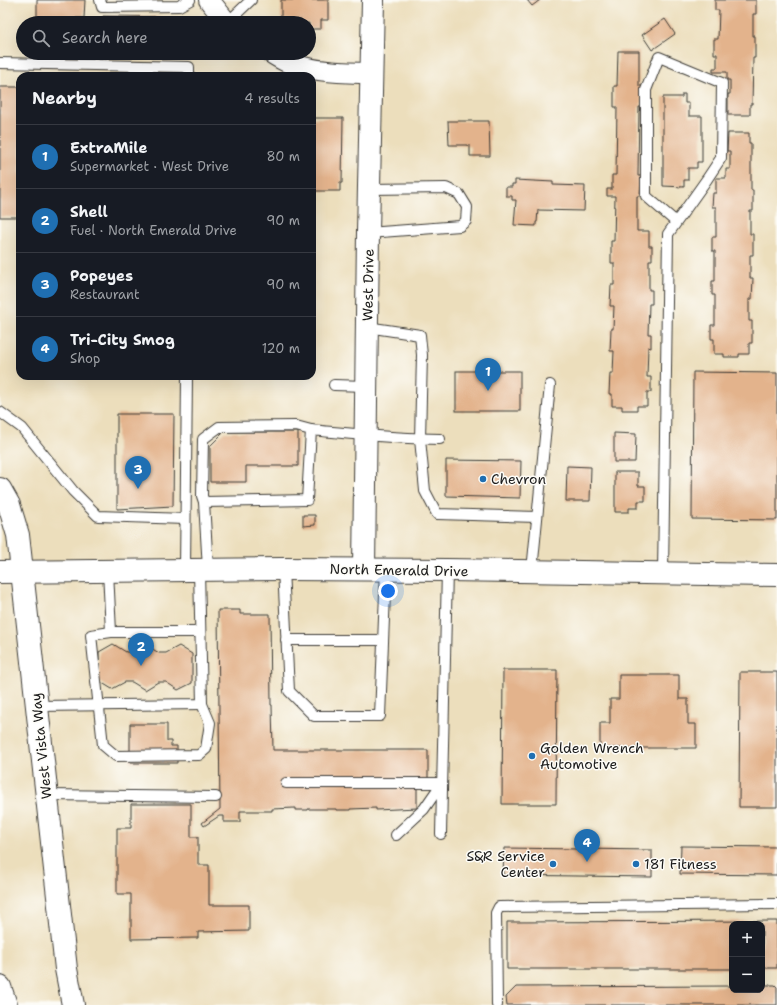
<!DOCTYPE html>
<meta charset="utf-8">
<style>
body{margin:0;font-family:"Shantell Sans",sans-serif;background:#20242c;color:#f1f3f6}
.controls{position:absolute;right:12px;bottom:12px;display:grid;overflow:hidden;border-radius:8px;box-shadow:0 4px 16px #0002}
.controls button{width:36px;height:36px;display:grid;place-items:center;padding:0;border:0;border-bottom:1px solid #363941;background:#171b24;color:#f1f3f6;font:20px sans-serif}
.you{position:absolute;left:388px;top:591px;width:14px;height:14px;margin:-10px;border:3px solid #fff;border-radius:50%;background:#1a73e8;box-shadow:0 0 0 6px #1a73e833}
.badge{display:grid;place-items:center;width:26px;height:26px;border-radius:50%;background:#1f6fb2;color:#fff;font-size:13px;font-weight:700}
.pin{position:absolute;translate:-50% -33px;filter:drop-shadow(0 1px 2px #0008)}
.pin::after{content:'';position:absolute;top:21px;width:14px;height:12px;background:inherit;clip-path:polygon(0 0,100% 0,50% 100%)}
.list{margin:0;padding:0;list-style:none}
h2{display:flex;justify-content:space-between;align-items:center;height:52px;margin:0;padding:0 16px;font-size:17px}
h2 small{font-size:13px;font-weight:400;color:#9ea1a6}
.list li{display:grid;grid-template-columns:26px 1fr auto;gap:12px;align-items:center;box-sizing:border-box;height:64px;padding:0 16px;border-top:1px solid #363941}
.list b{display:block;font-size:15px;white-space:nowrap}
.list p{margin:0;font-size:13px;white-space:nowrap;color:#9ea1a6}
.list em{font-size:13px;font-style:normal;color:#9ea1a6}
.icon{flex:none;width:22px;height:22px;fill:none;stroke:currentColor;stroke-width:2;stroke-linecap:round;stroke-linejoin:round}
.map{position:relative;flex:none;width:777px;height:1005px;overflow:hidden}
.search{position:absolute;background:#171b24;box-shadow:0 4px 16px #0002;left:16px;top:16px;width:300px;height:44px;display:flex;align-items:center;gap:10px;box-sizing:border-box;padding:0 14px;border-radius:22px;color:#9ea1a6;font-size:15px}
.panel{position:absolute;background:#171b24;box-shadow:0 4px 16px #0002;left:16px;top:72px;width:300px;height:308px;border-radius:12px}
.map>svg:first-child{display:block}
.building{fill:#e3b38c}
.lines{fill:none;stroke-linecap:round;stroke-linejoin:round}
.service-casing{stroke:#3b3934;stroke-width:12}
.minor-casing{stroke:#3b3934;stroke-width:22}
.tertiary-casing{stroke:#3b3934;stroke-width:24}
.secondary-casing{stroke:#3b3934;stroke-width:24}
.motorway-casing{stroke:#3b3934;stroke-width:24}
.service{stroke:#fff;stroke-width:10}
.minor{stroke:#fff;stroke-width:20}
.tertiary{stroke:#fff;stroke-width:22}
.secondary{stroke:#fff;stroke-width:22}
.motorway{stroke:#fff;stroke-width:22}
.poi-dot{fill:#1f6fb2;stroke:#fdfcf7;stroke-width:1.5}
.labels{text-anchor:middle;stroke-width:3;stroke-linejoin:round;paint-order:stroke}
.street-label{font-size:14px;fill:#1c1c1c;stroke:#fdfcf7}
.poi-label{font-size:14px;fill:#1c1c1c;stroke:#fdfcf7;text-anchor:start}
</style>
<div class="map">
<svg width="777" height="1005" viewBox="0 0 777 1005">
<rect width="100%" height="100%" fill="#fdfcf7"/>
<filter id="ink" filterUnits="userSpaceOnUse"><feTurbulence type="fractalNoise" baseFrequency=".025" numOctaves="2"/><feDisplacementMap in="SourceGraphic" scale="8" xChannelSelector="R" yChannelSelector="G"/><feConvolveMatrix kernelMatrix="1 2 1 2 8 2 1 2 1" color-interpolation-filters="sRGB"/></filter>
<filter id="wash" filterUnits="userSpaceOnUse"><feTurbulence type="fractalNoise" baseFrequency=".012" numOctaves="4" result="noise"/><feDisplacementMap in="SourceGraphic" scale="16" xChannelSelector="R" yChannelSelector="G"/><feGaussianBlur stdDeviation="0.9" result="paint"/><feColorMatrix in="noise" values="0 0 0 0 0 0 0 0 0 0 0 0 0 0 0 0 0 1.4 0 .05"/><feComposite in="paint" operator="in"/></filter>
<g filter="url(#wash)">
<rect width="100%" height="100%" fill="#ecdebc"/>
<g id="blocks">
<g class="building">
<polygon points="37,0 85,0 84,18 76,18 76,23 45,22 45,18 37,18"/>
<polygon points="281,0 328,0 328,20 321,20 321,29 309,29 309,23 301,23 301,20 281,19"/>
<polygon points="527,0 540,0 532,6"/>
<polygon points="715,0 756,0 756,14 753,14 753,36 755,36 755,58 753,58 752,104 750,104 750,115 728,115 728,94 730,94 730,80 727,80 727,72 713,72 713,68 717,68 717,54 714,54 714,39 718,39 719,10 715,10"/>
<polygon points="103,16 177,17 177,23 103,23"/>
<polygon points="665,19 675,34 652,50 642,35"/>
<polygon points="618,51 639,51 639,86 642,86 641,107 639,107 638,176 641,176 640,196 637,196 637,231 649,231 649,246 652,246 652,260 649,260 649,290 652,290 652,304 649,304 648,334 651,334 651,348 648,347 647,377 651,377 651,392 647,392 647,406 637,406 637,410 622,410 622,406 612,406 612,394 609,394 610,373 613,373 614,351 610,351 611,329 613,329 614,306 610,306 611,285 614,285 614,263 611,263 611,241 614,241 615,196 607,196 607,189 612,189 612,175 616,175 617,107 614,107 614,86 617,86"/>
<rect x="0" y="87" width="20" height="130"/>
<polygon points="682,94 685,94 685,103 689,103 689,116 702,116 702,162 697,162 697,168 688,168 688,180 684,180 684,187 663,186 663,97 682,97"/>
<polygon points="312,118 343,118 342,183 340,183 340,191 312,191"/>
<polygon points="448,121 489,121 490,156 470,156 470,146 467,146 467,145 449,145"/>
<polygon points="728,133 749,133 749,143 751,143 751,190 753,190 753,211 750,211 750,234 753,234 753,255 750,255 750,278 753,278 752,299 749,299 749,321 752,321 752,343 749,343 749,354 739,354 739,357 724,357 724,354 714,354 714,339 711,339 711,325 715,325 715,295 712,295 712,281 715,281 715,251 712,251 712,237 716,237 716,207 712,207 713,193 716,193 716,178 726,178 726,169 730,169 730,151 727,151"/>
<polygon points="515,180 553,182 553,185 585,186 584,211 538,210 537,222 536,222 536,226 514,225 516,200 512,200 512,196 506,196 506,187 512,187 512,184 515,184"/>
<rect x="456" y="371" width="64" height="40"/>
<polygon points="693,372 777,373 777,520 692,519"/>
<polygon points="117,414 174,414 173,506 117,509"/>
<polygon points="224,432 298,432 298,466 246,466 246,482 210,482 210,446"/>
<polygon points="614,433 636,434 635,462 614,462"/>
<polygon points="446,460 521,461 520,498 446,496"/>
<polygon points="567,466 591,467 590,501 566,501"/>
<polygon points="615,472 638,472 638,486 645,486 645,501 638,501 638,508 629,508 629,512 615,512"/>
<polygon points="303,515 315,515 315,525 303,526"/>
<polygon points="218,610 240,610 240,614 270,614 271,705 272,705 273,750 428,750 428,787 417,787 417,808 376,810 376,808 350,809 350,810 336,810 336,809 308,809 308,810 295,810 295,808 272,809 272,811 240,811 240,822 224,822 224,816 219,816 204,826 202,823 220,809"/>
<polygon points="113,644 126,652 133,652 146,645 159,653 166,653 179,646 192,654 192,683 178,690 166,682 158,682 145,690 132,682 125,682 112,689 99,681 99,652"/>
<polygon points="503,670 557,670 556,804 502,804"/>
<polygon points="740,672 777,672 777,807 739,807"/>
<polygon points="619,675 679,675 679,699 688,699 688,724 696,724 696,748 600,748 600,723 610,723 610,699 619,699"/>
<polygon points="130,724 167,724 167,741 171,741 171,746 177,746 177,763 130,763"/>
<polygon points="131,804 191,804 191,837 198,837 198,865 209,865 209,905 249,905 249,931 198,932 198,938 131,939 131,894 117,894 117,828 131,828"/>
<polygon points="681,846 777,847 777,875 680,874"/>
<polygon points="504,848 652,850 652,877 503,875"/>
<polygon points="777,921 777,968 762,968 762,924 732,924 732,969 507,969 507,922"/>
<polygon points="762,985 775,985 777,987 777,1005 507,1005 506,997 516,987 732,986 732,990 762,990"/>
</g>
</g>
</g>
<g filter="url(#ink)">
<use href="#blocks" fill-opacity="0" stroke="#3b3934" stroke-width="1"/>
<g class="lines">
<defs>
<g id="service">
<polyline points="100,0 102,7 179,6 190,0"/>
<polyline points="228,22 251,0"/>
<polyline points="0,63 189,67 189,76"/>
<polyline points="368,233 460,226 466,221 467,207 459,194 446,188 370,189"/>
<polyline points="367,327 420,335 422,355 420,439 425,491 437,514 537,517"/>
<polyline points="334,385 366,386"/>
<polyline points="0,412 22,428 73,491 98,516 185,519"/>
<polyline points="204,502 202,496 203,439 219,427 296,426 311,430"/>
<path d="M 208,569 L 204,502 L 307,500 L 311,430 C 354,434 397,439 440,439"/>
<polyline points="283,569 289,691 314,716 380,716 386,569"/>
<polyline points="185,570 187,376"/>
<polyline points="108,571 111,632 200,632"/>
<polyline points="532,571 550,385"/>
<polyline points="663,573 668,234 707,179 721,158 722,83 659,57 646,90 646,196 676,222"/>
<polyline points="111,632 91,635 103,745 116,756 199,755 206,749 210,723 202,704"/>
<polyline points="286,640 383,640"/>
<polyline points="37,706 202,704 199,570"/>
<polyline points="286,783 442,783"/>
<polyline points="47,795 216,797"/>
<polyline points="441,834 447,570"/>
<polyline points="396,835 424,809 442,783"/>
<polyline points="497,1005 496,913 499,907 777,904"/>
</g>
<g id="minor">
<polyline points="209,0 224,19 229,23"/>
<path d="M 271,53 C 276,56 282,60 287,62 C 313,72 345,73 372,73"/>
</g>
<polyline id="tertiary" points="364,569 368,233 373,0"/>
<g id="secondary">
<polyline points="0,489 9,505 18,535 66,969 73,1005"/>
<polyline points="0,572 283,569 447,570 777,575"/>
</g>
<polyline id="motorway" points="0,987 6,1005"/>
</defs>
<use href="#service" class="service-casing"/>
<use href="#minor" class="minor-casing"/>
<use href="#tertiary" class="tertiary-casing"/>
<use href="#secondary" class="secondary-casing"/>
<use href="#motorway" class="motorway-casing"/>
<use href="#service" class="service"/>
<use href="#minor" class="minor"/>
<use href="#tertiary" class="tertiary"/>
<use href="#secondary" class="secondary"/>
<use href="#motorway" class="motorway"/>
</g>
</g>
<g class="poi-dot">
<circle cx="483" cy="479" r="4"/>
<circle cx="532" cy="756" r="4"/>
<circle cx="553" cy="864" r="4"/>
<circle cx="636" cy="864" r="4"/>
</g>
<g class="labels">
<g class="street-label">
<text transform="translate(368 285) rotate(-89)" y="5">West Drive</text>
<text transform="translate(399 570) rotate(1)" y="5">North Emerald Drive</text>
<text transform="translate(41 746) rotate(-96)" y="5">West Vista Way</text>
</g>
<g class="poi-label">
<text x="491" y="484">Chevron</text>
<text x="540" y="753">Golden Wrench<tspan x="540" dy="16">Automotive</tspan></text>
<text x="545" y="861" text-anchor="end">S&amp;R Service<tspan x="545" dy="16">Center</tspan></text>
<text x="644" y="869">181 Fitness</text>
</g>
</g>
</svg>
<div class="controls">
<button>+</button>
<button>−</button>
</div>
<div class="you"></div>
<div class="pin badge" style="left:488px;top:391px">1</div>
<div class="pin badge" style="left:141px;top:666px">2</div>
<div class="pin badge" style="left:138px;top:489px">3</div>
<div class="pin badge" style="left:587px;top:862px">4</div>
<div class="search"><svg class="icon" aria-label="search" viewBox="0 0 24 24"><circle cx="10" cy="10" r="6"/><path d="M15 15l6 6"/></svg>Search here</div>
<section class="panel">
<h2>Nearby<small>4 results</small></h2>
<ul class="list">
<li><span class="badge">1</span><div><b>ExtraMile</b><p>Supermarket · West Drive</p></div><em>80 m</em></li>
<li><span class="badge">2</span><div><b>Shell</b><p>Fuel · North Emerald Drive</p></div><em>90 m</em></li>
<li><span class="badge">3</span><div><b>Popeyes</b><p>Restaurant</p></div><em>90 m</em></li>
<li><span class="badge">4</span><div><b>Tri-City Smog</b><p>Shop</p></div><em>120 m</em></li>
</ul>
</section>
</div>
